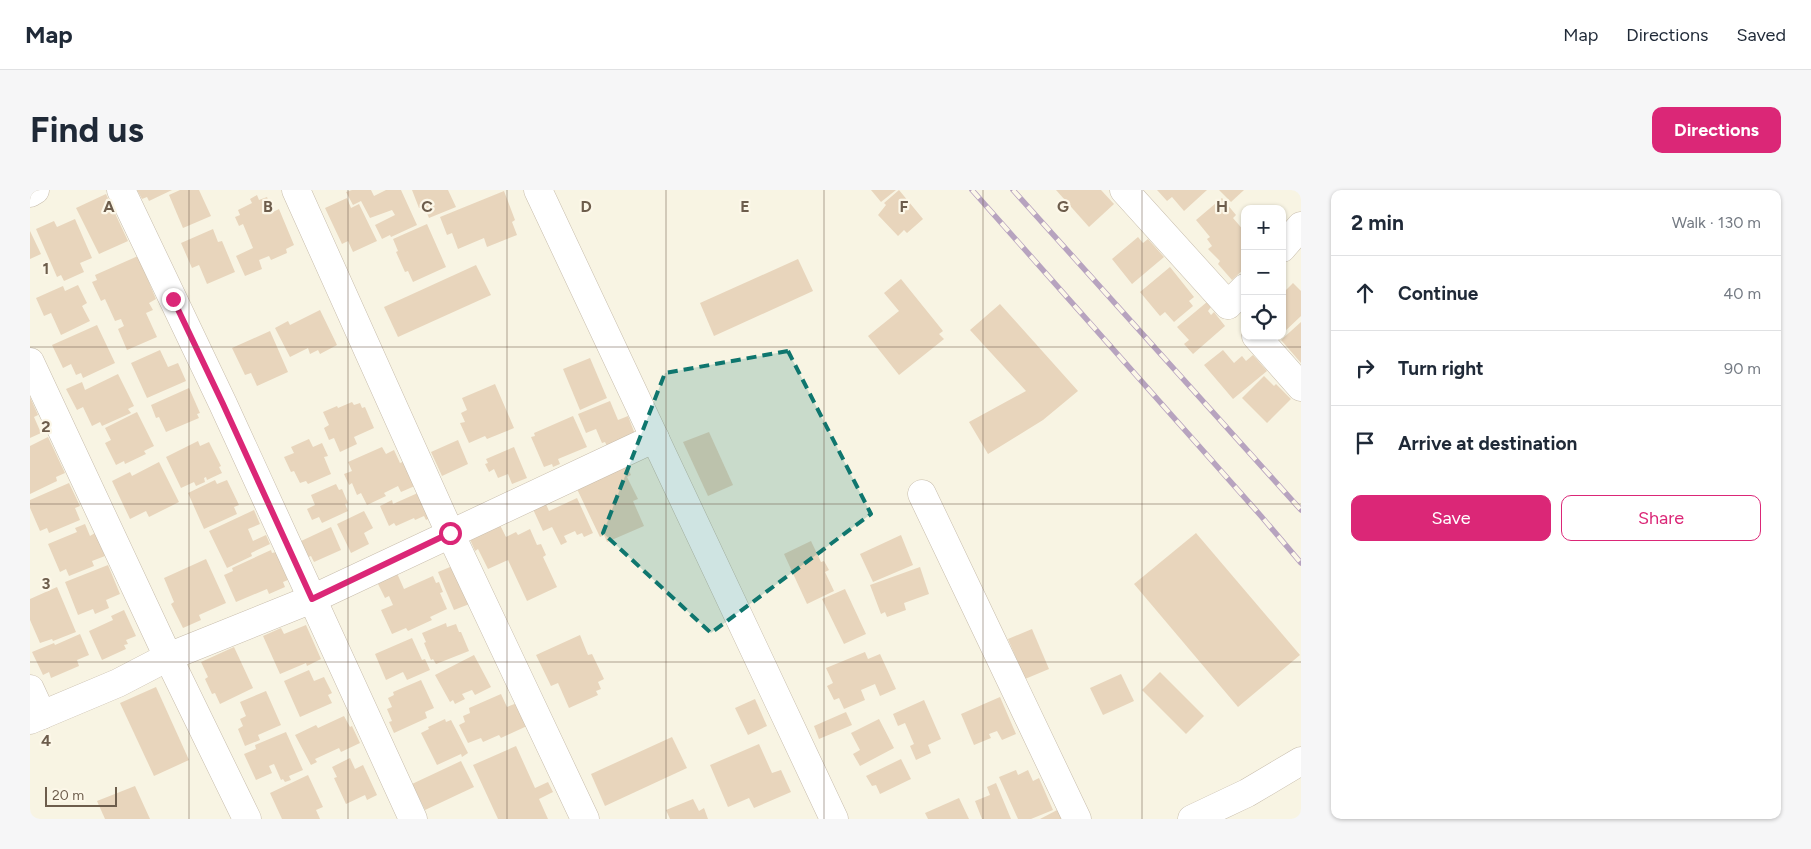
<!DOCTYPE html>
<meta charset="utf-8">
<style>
body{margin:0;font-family:Figtree,sans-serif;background:#f6f6f7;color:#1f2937}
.controls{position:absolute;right:15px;top:15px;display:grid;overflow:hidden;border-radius:10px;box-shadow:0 1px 4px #0004}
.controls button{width:45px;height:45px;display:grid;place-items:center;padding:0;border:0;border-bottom:1px solid #e0e1e3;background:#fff;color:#1f2937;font:25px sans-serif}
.scale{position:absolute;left:15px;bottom:12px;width:72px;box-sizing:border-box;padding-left:5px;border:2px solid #6d5d4c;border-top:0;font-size:14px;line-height:18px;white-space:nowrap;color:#6d5d4c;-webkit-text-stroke:4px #fcf7e8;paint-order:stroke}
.stop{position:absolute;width:15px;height:15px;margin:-11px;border:4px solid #db2777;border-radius:50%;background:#fff}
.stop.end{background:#db2777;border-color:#fff;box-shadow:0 1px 5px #0008}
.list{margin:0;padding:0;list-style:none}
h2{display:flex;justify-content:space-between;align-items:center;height:65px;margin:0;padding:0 20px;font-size:21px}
h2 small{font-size:16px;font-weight:400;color:#747a83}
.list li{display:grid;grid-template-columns:32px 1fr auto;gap:15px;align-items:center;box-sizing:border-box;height:75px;padding:0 20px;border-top:1px solid #e0e1e3}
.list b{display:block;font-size:19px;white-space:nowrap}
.list em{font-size:16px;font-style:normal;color:#747a83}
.actions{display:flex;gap:10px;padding:15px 20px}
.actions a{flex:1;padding:11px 0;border:1px solid #db2777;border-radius:10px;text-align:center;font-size:18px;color:#db2777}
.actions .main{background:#db2777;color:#fff}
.icon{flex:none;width:28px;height:28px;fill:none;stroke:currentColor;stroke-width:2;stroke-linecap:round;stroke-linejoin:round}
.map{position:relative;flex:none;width:1271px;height:629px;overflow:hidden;border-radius:10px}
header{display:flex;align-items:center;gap:30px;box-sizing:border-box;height:70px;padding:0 25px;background:#fff;border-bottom:1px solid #e0e1e3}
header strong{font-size:24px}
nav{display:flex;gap:28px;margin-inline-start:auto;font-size:18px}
.intro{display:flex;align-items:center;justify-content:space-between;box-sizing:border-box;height:120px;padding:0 30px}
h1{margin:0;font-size:35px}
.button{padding:12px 22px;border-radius:10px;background:#db2777;color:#fff;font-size:18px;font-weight:700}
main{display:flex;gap:30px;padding:0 30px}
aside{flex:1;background:#fff;border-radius:10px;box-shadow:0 1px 4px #0004}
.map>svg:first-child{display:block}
.building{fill:#e8d5bc}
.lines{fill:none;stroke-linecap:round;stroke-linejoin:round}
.minor-casing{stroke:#c7bcab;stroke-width:29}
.minor{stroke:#fff;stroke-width:28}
.rail-casing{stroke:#b7a3bf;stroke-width:5.5}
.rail{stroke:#fcf7e8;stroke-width:4;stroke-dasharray:11;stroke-linecap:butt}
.route{stroke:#db2777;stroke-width:6}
.marked{fill:#0f766e;fill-opacity:0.2;stroke:#0f766e;stroke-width:4;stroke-dasharray:10 6;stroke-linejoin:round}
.grid{fill:none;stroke:#6d5d4c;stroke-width:1;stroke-opacity:0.55}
.grid-label{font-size:16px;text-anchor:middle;font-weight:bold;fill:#6d5d4c;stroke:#fcf7e8;stroke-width:4.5;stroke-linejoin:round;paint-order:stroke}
</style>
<header>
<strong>Map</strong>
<nav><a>Map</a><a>Directions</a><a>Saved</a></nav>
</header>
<div class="intro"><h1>Find us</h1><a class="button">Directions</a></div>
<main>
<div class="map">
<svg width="1271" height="629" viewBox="0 0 1271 629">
<rect width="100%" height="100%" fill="#f8f4e3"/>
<g class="building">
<polygon points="107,0 142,0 119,11 117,7 112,9"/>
<polygon points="150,0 169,0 181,26 153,38 139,5"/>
<polygon points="322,0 341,0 344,6 356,0 371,0 387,35 361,47 360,45 352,49 345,35 365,25 362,20 340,28 331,11 323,15 316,2"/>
<polygon points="382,0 418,0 426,17 399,28 394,16 389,18"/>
<polygon points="841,0 866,0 851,12"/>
<polygon points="869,0 893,29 877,43 874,40 868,46 848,25 856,15 854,13"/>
<polygon points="1026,0 1071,0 1084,14 1059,37"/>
<polygon points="1127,0 1177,0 1154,21 1142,7 1137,11"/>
<polygon points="1189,0 1214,0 1201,12"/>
<polygon points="474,1 485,30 482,32 487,45 457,57 454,48 428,59 422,43 417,45 410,27"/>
<polygon points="76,4 98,51 69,64 46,18"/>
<polygon points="227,5 229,10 237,7 243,22 249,19 264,55 256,59 257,63 241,70 239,66 229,70 232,79 215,86 206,66 223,58 213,34 209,36 205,27 210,25 208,20 222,13 220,9"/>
<polygon points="317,8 321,18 329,14 347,51 323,62 318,51 312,54 295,18"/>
<polygon points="1192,8 1206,25 1203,28 1215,42 1215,78 1202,90 1188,74 1190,71 1178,59 1182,56 1177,49 1180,47 1166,30"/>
<polygon points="45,29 62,68 50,73 54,82 34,91 31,85 27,87 6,39 24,31 27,37"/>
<polygon points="397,34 416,77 383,92 378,81 375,82 366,62 368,61 363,49"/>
<polygon points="183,39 188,52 192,51 205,82 177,94 169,75 162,78 151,53"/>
<polygon points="0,41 11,64 0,69"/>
<polygon points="1108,47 1113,53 1118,49 1134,67 1102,94 1082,69"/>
<polygon points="108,66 126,109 119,113 123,120 116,123 127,147 97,160 88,139 94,136 91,129 85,131 75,109 71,111 62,92 67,90 65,85"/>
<polygon points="768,69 783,101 684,146 670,113"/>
<polygon points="446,75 461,105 368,147 354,117"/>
<polygon points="1140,77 1164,107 1159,111 1163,116 1144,132 1135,122 1130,126 1110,102"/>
<polygon points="871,89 913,141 909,144 914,149 869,185 838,146 869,121 854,103"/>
<polygon points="1263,93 1271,101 1271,126 1252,144 1252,100 1254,102"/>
<polygon points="48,95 57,113 52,116 60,131 31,145 21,123 14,126 6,108 33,96 35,101"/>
<polygon points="1177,112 1181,117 1178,121 1181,125 1184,122 1195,136 1163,164 1154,154 1159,150 1147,137"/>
<polygon points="970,114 1048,201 1013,230 958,264 939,232 996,201 940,140"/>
<polygon points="290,120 307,155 290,164 288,160 280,164 278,158 260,167 245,138 258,131 260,135"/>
<polygon points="1271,132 1271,173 1251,150"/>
<polygon points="67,135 85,173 53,188 51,183 46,185 41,174 33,178 22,155"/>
<polygon points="240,141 258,182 227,196 221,183 215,185 202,158"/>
<polygon points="130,160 138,177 148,173 156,191 117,208 101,173"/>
<polygon points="1193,160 1204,173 1212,166 1216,171 1223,165 1237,181 1203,209 1174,175"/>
<polygon points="560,168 577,208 550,220 533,179"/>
<polygon points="88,184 104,216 98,219 101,223 72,236 70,232 62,236 53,217 47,220 36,199 52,192 55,200"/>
<polygon points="1234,186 1244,196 1246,194 1261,209 1237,233 1212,208"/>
<polygon points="465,194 484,238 457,249 455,246 439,253 430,233 435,232 431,223 437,220 432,208"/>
<polygon points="159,198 170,223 167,224 169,228 136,242 129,227 126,228 121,215"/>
<polygon points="0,207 8,225 4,227 11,243 0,248"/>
<polygon points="580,211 588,230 598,226 605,244 577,256 575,252 572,253 566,239 556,243 548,224"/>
<polygon points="322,212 324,215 330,213 332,218 335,217 344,238 324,247 327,254 310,262 304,248 299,250 294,238 299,235 293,222 307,216 308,218"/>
<polygon points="107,222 124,256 114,261 116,264 95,274 94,271 86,275 75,253 81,250 75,238"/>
<polygon points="543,226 557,257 528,269 530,274 523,277 522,274 514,277 501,247 505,246 504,243"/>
<polygon points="679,242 703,295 678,306 653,252"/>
<polygon points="18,247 35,283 26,287 27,291 0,304 0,256"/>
<polygon points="279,249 283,257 292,253 298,266 294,267 301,284 278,294 276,291 270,293 264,281 261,282 254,267 264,263 261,257"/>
<polygon points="428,250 438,274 412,286 401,262"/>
<polygon points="168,251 170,256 179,252 191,276 189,277 192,283 177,290 176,287 174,288 175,292 166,296 164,292 151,298 136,267"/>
<polygon points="352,257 356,264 364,260 370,273 375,271 387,295 371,302 368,296 354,303 356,306 337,315 331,303 327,305 322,293 319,295 314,284 322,281 318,272"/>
<polygon points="484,257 497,288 482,294 478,284 468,288 464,279 459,282 455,274 458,273 456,269"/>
<polygon points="129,272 149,312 119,327 116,321 100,329 82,291 100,282 102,286"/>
<polygon points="596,274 601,285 597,287 608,309 603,311 614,336 577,352 574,345 570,347 547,299"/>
<polygon points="185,290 187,294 197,290 209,315 204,317 207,324 174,339 158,303"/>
<polygon points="39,293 50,316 45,318 50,330 19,343 17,338 10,341 0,318 0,310"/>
<polygon points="306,294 309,300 312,299 318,313 315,314 318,321 292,333 289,327 282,330 277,319 285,315 281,305"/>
<polygon points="390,302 402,327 396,330 394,326 385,330 384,328 366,336 364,333 359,336 350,316 362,310 363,314"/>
<polygon points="547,308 563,343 554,347 552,343 547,345 545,341 534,346 537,352 531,355 522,337 513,341 502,317 515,312 519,321"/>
<polygon points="224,320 230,334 218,339 223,351 236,345 240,354 221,363 222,366 197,378 179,341"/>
<polygon points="334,321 343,338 334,343 339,354 321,363 307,334"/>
<polygon points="469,333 476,347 486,342 488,345 500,339 507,355 511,354 516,365 513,367 527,397 497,411 478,370 458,379 448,359 445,361 439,347"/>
<polygon points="55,334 60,346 65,343 75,366 62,371 64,376 39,386 36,379 30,382 18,354 47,342 45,338"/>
<polygon points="301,337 311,360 284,372 281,366 276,368 269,352"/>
<polygon points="1166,343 1270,465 1208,517 1104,394"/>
<polygon points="871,345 883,375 843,392 830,364"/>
<polygon points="781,351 791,372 794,371 799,380 795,382 804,401 777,414 754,364"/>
<polygon points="241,360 242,363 246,362 258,390 253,392 255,397 239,404 237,399 206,412 194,385 203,381 202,378"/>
<polygon points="176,369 196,413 169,425 171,430 153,438 141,414 144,412 134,388"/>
<polygon points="78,375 90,404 76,410 79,418 65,424 63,419 48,425 35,392"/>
<polygon points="425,375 442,413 424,420 408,382"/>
<polygon points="890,377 899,404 874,413 876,420 857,427 855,422 851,424 840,395"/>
<polygon points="366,381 374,399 403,386 406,393 409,392 413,402 410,403 417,419 400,427 402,430 378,441 376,438 362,444 351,420 363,415 359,406 355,408 346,390"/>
<polygon points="27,397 46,442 23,451 22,449 10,453 0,430 0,409"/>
<polygon points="815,399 836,444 814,454 792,409"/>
<polygon points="94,420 106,446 96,450 98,454 94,455 96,459 72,470 59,441 83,430 81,426"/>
<polygon points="416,433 417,437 426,434 429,442 431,442 439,461 406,474 403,469 401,470 394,453 396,452 392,443"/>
<polygon points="276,435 291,469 277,476 276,473 250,484 233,446 251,438 254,444"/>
<polygon points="1002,439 1019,479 995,489 978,449"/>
<polygon points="50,444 59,465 47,470 49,476 21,488 19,482 13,485 2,462 24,453 25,455"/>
<polygon points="550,445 558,465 562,464 574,489 568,492 571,499 566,501 568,505 539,518 528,493 521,496 506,465"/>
<polygon points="382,448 392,470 395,469 400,480 377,490 373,482 356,490 345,464"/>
<polygon points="204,457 223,498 190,514 185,503 182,504 175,489 178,487 171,472"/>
<polygon points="835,462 838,469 850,464 866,499 850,506 845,494 831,500 835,510 814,519 809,508 804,510 797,496 803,493 796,478"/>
<polygon points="444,465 461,497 445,505 442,500 432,504 435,509 425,514 423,510 420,512 405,485"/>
<polygon points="279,480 284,491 294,487 302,503 298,505 302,513 270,527 254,491"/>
<polygon points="1130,482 1174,526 1156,544 1112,500"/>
<polygon points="1091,484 1104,511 1073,525 1060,498"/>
<polygon points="391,490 404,518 395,522 397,528 364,543 359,532 362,531 357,519 362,517 358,508 364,505 363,502"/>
<polygon points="126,497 159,570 124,586 90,513"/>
<polygon points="236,501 251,535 228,545 230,550 215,556 208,539 213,536 210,529 216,526 210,512"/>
<polygon points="471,504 477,517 487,513 497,536 471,548 469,545 453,552 451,548 438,553 429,535 435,532 433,526 440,523 439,518"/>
<polygon points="970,507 986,544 972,550 967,541 959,544 961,548 944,555 931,524"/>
<polygon points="725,509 737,536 718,545 705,518"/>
<polygon points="894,510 911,549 898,555 901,563 886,570 880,556 884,554 875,533 868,536 863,524"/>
<polygon points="816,522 822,535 789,549 784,536"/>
<polygon points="314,526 320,537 322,536 330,553 311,562 309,558 285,569 287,572 281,575 265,545 286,535 288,538"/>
<polygon points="415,529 416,532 421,530 438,563 432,567 431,564 407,575 391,543 399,539 398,537"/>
<polygon points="849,529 864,558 830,576 823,564 830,560 821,543"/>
<polygon points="256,542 273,580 259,586 261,590 255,592 253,589 251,590 244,574 239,576 242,583 226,590 214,564 226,559 225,555"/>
<polygon points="642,547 657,578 575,616 561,584"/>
<polygon points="729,554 742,583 751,580 761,602 724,618 719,608 698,617 680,575"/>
<polygon points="486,556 505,598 518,592 523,602 509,609 518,629 468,629 443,575"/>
<polygon points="320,568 325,579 333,575 347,605 337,610 335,605 316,614 304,588 307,587 302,577"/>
<polygon points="871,569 881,589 850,604 846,595 842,596 836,586"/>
<polygon points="431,571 444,597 395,620 382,594"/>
<polygon points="986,580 988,585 998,580 1003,591 1009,588 1023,620 1001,629 988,629 969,587"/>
<polygon points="278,585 293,617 286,620 290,629 252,629 240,603"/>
<polygon points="966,593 981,629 952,629 945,611 960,605 957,597"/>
<polygon points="105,596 120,629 75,629 67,611"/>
<polygon points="929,608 939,629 898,629 895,623"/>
<polygon points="663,609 669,621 674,618 678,629 640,629 636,620"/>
<polygon points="1029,619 1034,629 1010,629"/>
</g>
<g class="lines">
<defs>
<g id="minor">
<polyline points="91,0 193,214 383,629"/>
<polyline points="266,0 420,343 555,629"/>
<polyline points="508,0 804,629"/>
<polyline points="1094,0 1198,115 1215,98"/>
<polyline points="0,3 5,0"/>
<polyline points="1252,58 1271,36"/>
<polyline points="1226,146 1271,197"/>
<polyline points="0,172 138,467 217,629"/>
<polyline points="892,304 1047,629"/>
<polyline points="0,499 12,525"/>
<polyline points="0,530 88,493 138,467 282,409 625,248"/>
<polyline points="1162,629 1217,603 1271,571"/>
</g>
</defs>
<use href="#minor" class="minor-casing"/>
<use href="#minor" class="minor"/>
<defs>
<g id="rail">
<polyline points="942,0 1231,326 1271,373"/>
<polyline points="983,0 1271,320"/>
</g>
</defs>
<use href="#rail" class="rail-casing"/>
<use href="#rail" class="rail"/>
</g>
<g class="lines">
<polyline class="route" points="143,109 193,214 282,409 420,343"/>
</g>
<path class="marked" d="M 758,161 L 841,324 L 681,443 L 573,343 L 635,183 Z"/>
<path class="grid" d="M 159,0 L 159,629M 318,0 L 318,629M 477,0 L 477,629M 636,0 L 636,629M 794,0 L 794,629M 953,0 L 953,629M 1112,0 L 1112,629M 0,157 L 1271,157M 0,314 L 1271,314M 0,472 L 1271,472"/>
<g class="grid-label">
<text x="79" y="22">A</text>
<text x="238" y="22">B</text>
<text x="397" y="22">C</text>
<text x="556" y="22">D</text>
<text x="715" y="22">E</text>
<text x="874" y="22">F</text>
<text x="1033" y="22">G</text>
<text x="1192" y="22">H</text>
<text x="16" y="84">1</text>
<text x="16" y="242">2</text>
<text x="16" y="399">3</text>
<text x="16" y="556">4</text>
</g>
</svg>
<div class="controls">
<button>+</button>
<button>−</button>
<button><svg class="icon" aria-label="locate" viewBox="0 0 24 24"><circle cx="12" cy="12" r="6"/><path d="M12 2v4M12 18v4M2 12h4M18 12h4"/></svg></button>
</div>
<div class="scale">20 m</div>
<div class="stop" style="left:420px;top:343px"></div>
<div class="stop end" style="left:143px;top:109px"></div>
</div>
<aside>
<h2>2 min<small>Walk · 130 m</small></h2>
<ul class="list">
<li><svg class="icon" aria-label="ahead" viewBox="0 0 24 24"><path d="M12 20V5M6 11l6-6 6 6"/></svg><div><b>Continue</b></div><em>40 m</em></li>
<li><svg class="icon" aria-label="right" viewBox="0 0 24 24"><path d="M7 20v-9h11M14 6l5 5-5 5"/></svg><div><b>Turn right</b></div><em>90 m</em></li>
<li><svg class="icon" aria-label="arrive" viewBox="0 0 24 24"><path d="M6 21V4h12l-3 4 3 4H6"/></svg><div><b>Arrive at destination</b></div></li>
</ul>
<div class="actions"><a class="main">Save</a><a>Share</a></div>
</aside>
</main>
